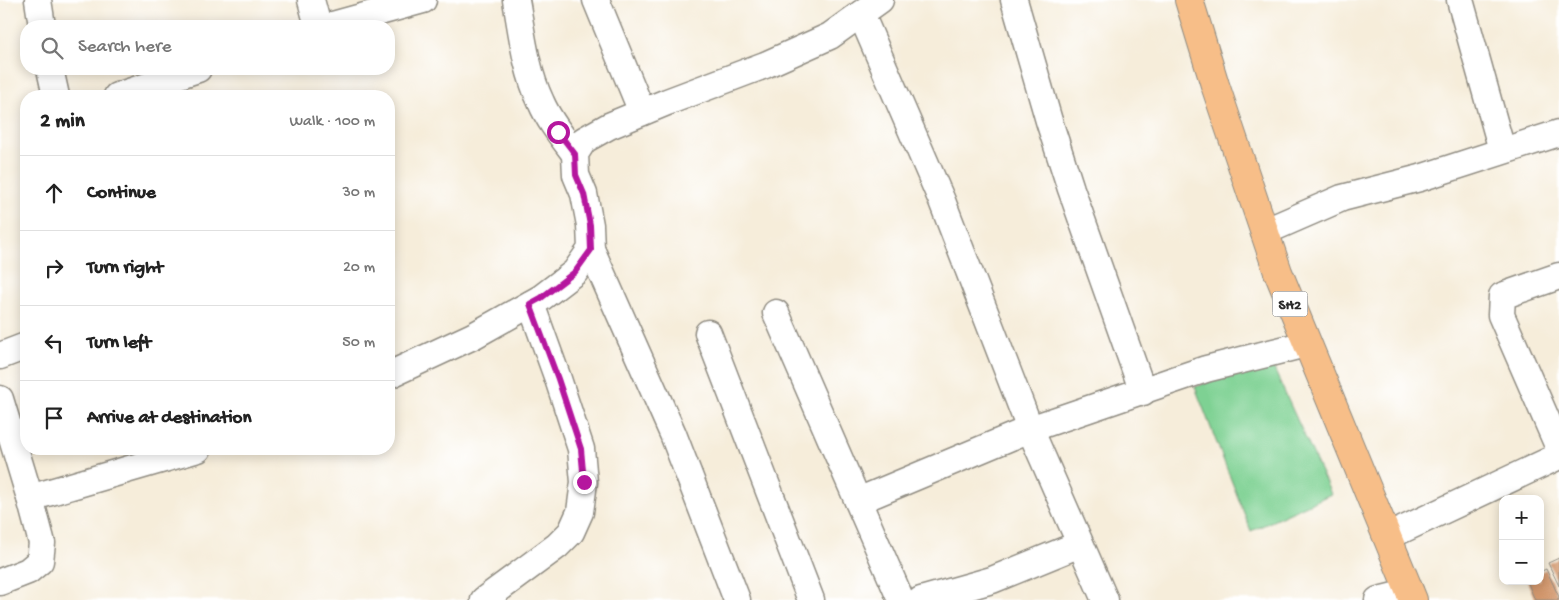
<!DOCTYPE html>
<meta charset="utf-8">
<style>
body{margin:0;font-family:"Gochi Hand",sans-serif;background:#f2f2f2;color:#222}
.controls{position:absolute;right:15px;bottom:15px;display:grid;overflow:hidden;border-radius:10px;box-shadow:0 2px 12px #0003}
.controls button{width:45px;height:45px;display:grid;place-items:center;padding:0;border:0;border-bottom:1px solid #e0e0e0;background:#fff;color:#222;font:25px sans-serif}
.stop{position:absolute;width:15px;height:15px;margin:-11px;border:4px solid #b5179e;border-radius:50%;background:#fff}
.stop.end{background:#b5179e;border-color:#fff;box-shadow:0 1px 5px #0008}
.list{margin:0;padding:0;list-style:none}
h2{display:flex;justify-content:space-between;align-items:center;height:65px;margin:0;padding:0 20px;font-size:21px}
h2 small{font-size:16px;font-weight:400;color:#767676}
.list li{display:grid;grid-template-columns:32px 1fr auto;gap:15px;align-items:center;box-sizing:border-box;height:75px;padding:0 20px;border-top:1px solid #e0e0e0}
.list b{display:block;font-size:19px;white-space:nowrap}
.list em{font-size:16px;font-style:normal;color:#767676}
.icon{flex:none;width:28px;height:28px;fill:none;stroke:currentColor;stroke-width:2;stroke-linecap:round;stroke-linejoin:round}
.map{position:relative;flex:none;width:1559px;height:600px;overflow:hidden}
.search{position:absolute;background:#fff;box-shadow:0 2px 12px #0003;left:20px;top:20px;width:375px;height:55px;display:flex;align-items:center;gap:12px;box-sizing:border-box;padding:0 18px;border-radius:20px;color:#767676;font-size:19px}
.panel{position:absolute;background:#fff;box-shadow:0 2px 12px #0003;left:20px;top:90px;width:375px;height:365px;border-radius:20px}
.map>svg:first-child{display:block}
.green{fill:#7ed193;stroke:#547e5f}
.building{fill:#d1966c}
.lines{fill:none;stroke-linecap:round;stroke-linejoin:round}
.minor-casing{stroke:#908c82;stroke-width:29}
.primary-casing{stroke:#908c82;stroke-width:30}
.minor{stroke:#fff;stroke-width:26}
.primary{stroke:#f7be88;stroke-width:28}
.route{stroke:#b5179e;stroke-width:6}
.labels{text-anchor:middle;stroke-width:4;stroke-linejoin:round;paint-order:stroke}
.shield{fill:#fff;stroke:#6b6b6b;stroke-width:1}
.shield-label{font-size:15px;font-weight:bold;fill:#2b2b2b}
</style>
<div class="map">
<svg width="1559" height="600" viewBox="0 0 1559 600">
<rect width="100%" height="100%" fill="#fff"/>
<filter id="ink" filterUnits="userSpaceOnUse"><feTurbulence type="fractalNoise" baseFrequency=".02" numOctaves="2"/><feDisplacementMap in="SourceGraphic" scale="10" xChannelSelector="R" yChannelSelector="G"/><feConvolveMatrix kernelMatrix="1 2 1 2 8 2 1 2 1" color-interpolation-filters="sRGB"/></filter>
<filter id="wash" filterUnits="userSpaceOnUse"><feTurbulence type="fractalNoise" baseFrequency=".0096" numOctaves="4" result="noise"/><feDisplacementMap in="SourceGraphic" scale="20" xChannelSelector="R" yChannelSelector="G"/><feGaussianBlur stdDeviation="1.12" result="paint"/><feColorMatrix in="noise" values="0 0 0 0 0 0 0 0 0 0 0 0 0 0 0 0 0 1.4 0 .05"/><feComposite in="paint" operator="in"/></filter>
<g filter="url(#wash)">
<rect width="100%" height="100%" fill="#f6edda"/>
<polygon class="green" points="1269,358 1331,494 1251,531 1195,387"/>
<g id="blocks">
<g class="building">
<polygon points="1559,558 1559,586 1548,563"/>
<polygon points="1546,569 1559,597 1559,600 1535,600 1527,581 1540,581 1540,572"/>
</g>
</g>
</g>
<g filter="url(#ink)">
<use href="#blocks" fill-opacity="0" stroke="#908c82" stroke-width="1"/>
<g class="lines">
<defs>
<g id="minor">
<polyline points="38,0 42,26"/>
<polyline points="311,0 318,26"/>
<path d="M 516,0 C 522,34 526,71 541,102 C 549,121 563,138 575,154"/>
<polyline points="596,0 642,112"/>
<polyline points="1014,0 1049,121 1071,189 1143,392"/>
<polyline points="1460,0 1502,150"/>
<polyline points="329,26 423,0"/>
<polyline points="50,69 56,96"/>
<polyline points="117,96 198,69"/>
<polyline points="1264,232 1342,198 1420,178 1559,133"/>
<polyline points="591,249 673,434 737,600"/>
<polyline points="1559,276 1502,296 1501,315 1559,448"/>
<polyline points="776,313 901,600"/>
<polyline points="708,333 811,600"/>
<polyline points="0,356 26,346"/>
<polyline points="389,375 473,336 541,298 575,272 591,249 590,225 584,194 576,175 575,154 584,140 609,126 667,102 765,65 830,36 880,0"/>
<polyline points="0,399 30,498 198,449"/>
<polyline points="858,501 1030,429 942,201 861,14"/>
<polyline points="1387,537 1559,456"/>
<polyline points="0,582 28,571 40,561 42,543 30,498"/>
<polyline points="484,600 557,546 571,532 580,512 584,482 581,449 558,379 531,304"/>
<polyline points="921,600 992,580 1080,544"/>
<polyline points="1105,600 1030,429 1206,369 1306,344"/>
<polyline points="1378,600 1410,592"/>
</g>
<polyline id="primary" points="1189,0 1215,85 1278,272 1413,600"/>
</defs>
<use href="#minor" class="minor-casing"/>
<use href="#primary" class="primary-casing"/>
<use href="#minor" class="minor"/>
<use href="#primary" class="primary"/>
</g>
</g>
<g class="lines" filter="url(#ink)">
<polyline class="route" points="558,132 575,154 576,175 584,194 590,225 591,250 575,272 541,298 530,304 558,379 581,449 584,482"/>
</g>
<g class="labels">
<rect class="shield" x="1272.5" y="291.5" width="35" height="25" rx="4"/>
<g class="shield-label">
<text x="1290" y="309">SH2</text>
</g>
</g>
</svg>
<div class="controls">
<button>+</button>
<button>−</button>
</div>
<div class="stop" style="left:558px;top:132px"></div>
<div class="stop end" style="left:584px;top:482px"></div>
<div class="search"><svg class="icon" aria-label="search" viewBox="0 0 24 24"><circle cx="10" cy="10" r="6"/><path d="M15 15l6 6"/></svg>Search here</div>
<section class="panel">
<h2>2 min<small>Walk · 100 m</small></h2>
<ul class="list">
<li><svg class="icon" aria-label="ahead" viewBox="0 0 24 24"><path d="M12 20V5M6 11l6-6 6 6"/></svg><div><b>Continue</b></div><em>30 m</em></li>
<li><svg class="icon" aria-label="right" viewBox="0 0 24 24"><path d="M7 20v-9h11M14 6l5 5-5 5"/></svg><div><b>Turn right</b></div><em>20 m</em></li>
<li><svg class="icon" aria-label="left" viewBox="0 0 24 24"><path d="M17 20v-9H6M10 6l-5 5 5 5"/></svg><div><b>Turn left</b></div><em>50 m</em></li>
<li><svg class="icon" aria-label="arrive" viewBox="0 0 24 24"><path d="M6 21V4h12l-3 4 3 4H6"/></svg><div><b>Arrive at destination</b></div></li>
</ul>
</section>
</div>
